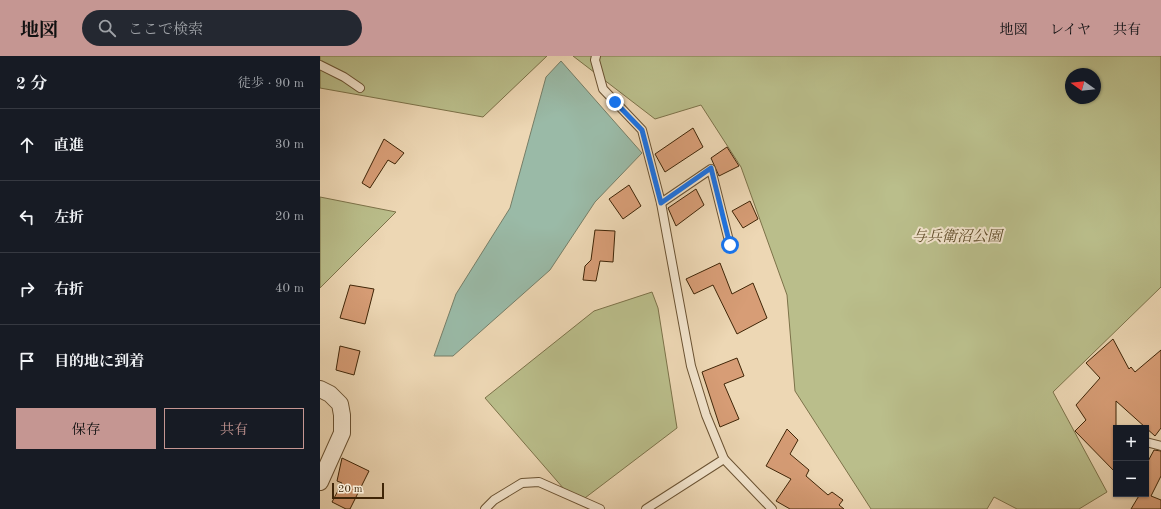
<!DOCTYPE html>
<html lang="ja">
<meta charset="utf-8">
<style>
body{margin:0;font-family:"Old Standard TT","Noto Serif JP",serif;background:#242831;color:#f1f3f6}
.controls{position:absolute;right:12px;bottom:12px;display:grid;overflow:hidden;border-radius:0px;box-shadow:0 1px 3px #0004}
.controls button{width:36px;height:36px;display:grid;place-items:center;padding:0;border:0;border-bottom:1px solid #363941;background:#171b24;color:#f1f3f6;font:20px sans-serif}
.compass{position:absolute;left:745px;top:12px;width:36px;height:36px;border-radius:50%;background:#171b24;box-shadow:0 1px 3px #0004;rotate:285deg}
.scale{position:absolute;left:12px;bottom:10px;width:52px;box-sizing:border-box;padding-left:4px;border:2px solid #3f2507;border-top:0;font-size:11px;line-height:14px;white-space:nowrap;color:#3f2507;-webkit-text-stroke:3px #f3e5ce;paint-order:stroke}
.stop{position:absolute;width:12px;height:12px;margin:-9px;border:3px solid #1a73e8;border-radius:50%;background:#fff}
.stop.end{background:#1a73e8;border-color:#fff;box-shadow:0 1px 4px #0008}
.list{margin:0;padding:0;list-style:none}
h2{display:flex;justify-content:space-between;align-items:center;height:52px;margin:0;padding:0 16px;font-size:17px}
h2 small{font-size:13px;font-weight:400;color:#9ea1a6}
.list li{display:grid;grid-template-columns:26px 1fr auto;gap:12px;align-items:center;box-sizing:border-box;height:72px;padding:0 16px;border-top:1px solid #363941}
.list b{display:block;font-size:15px;white-space:nowrap}
.list em{font-size:13px;font-style:normal;color:#9ea1a6}
.actions{display:flex;gap:8px;padding:12px 16px}
.actions a{flex:1;padding:9px 0;border:1px solid #c59692;border-radius:0px;text-align:center;font-size:14px;color:#c59692}
.actions .main{background:#c59692;color:#111}
.icon{flex:none;width:22px;height:22px;fill:none;stroke:currentColor;stroke-width:2;stroke-linecap:round;stroke-linejoin:round}
.map{position:relative;flex:none;width:841px;height:453px;overflow:hidden}
header{display:flex;align-items:center;gap:24px;box-sizing:border-box;height:56px;padding:0 20px;background:#c59692;color:#111}
header strong{font-size:19px}
nav{display:flex;gap:22px;margin-inline-start:auto;font-size:14px}
.search{width:280px;height:36px;background:#242831;display:flex;align-items:center;gap:10px;box-sizing:border-box;padding:0 14px;border-radius:22px;color:#9ea1a6;font-size:15px}
main{display:flex}
aside{flex:1;background:#171b24}
.map>svg:first-child{display:block}
.green{fill:#babe8b;stroke:#7c7249;fill-rule:evenodd}
.water{fill:#9abaa7;stroke:#767e67}
.building{fill:#d79d76;stroke:#3f2507}
.lines{fill:none;stroke-linecap:round;stroke-linejoin:round}
.service-casing{stroke:#6a5232;stroke-width:10}
.minor-casing{stroke:#6a5232;stroke-width:18}
.service{stroke:#f3e5ce;stroke-width:8}
.minor{stroke:#f3e5ce;stroke-width:16}
.route{stroke:#1a73e8;stroke-width:5}
.labels{text-anchor:middle;stroke-width:4;stroke-linejoin:round;paint-order:stroke}
.park-label{font-size:15px;font-style:italic;fill:#5e4b28;stroke:#f3e5ce}
</style>
<header>
<strong>地図</strong>
<div class="search"><svg class="icon" aria-label="search" viewBox="0 0 24 24"><circle cx="10" cy="10" r="6"/><path d="M15 15l6 6"/></svg>ここで検索</div>
<nav><a>地図</a><a>レイヤ</a><a>共有</a></nav>
</header>
<main>
<aside>
<h2>2 分<small>徒歩 · 90 m</small></h2>
<ul class="list">
<li><svg class="icon" aria-label="ahead" viewBox="0 0 24 24"><path d="M12 20V5M6 11l6-6 6 6"/></svg><div><b>直進</b></div><em>30 m</em></li>
<li><svg class="icon" aria-label="left" viewBox="0 0 24 24"><path d="M17 20v-9H6M10 6l-5 5 5 5"/></svg><div><b>左折</b></div><em>20 m</em></li>
<li><svg class="icon" aria-label="right" viewBox="0 0 24 24"><path d="M7 20v-9h11M14 6l5 5-5 5"/></svg><div><b>右折</b></div><em>40 m</em></li>
<li><svg class="icon" aria-label="arrive" viewBox="0 0 24 24"><path d="M6 21V4h12l-3 4 3 4H6"/></svg><div><b>目的地に到着</b></div></li>
</ul>
<div class="actions"><a class="main">保存</a><a>共有</a></div>
</aside>
<div class="map">
<svg width="841" height="453" viewBox="0 0 841 453">
<rect width="100%" height="100%" fill="#edd7b4"/>
<filter id="stains"><feTurbulence type="fractalNoise" baseFrequency=".005" numOctaves="4"/><feColorMatrix values="0 0 0 0 .2 0 0 0 0 .09 0 0 0 0 .02 0 0 0 .5 -.17"/></filter>
<radialGradient id="worn" r=".72"><stop offset=".6" stop-color="#630" stop-opacity="0"/><stop offset="1" stop-color="#630" stop-opacity=".3"/></radialGradient>
<g class="green">
<polygon points="0,0 227,0 163,61 0,32"/>
<path d="M 253,0 L 841,0 L 841,231 L 733,336 L 787,436 L 759,453 L 697,453 L 674,441 L 667,453 L 551,453 L 475,335 L 467,239 L 421,111 L 381,49 L 335,63 ZM 751,18 L 775,18 L 775,42 L 751,42 Z"/>
<polygon points="0,141 76,156 0,232"/>
<polygon points="332,236 338,252 357,372 257,448 165,342 274,255"/>
</g>
<polygon class="water" points="241,5 322,97 275,146 230,214 133,300 114,300 136,238 190,152 226,21"/>
<g class="building">
<polygon points="373,72 383,91 345,116 335,98"/>
<polygon points="64,83 84,97 75,108 68,104 50,132 42,127"/>
<polygon points="407,91 419,110 399,120 391,102"/>
<polygon points="309,129 321,150 303,163 289,143"/>
<polygon points="376,133 384,149 356,170 348,152"/>
<polygon points="430,145 438,163 423,172 412,155"/>
<polygon points="275,174 295,175 293,206 280,205 276,225 263,224 265,210 271,204"/>
<polygon points="400,207 412,238 433,227 447,262 417,278 393,229 374,238 366,223"/>
<polygon points="30,229 54,233 45,268 20,262"/>
<polygon points="793,283 809,313 811,311 815,316 841,294 841,372 835,380 796,345 796,417 755,375 766,364 756,349 780,322 766,307"/>
<polygon points="20,290 40,295 34,319 16,314"/>
<polygon points="417,302 424,320 404,328 419,363 400,371 382,316"/>
<polygon points="467,373 478,384 470,398 489,414 486,420 508,439 512,436 523,444 519,449 524,453 470,453 456,445 471,423 446,410"/>
<polygon points="834,394 841,395 841,420 831,440 841,444 841,453 811,453 820,438 826,438 826,409"/>
<polygon points="22,402 49,415 30,453 26,453 12,446 22,427 17,425"/>
</g>
<g class="lines">
<defs>
<g id="service">
<polyline points="276,0 275,4 283,33 322,74 341,147 371,310 386,359 404,403 326,453"/>
<polyline points="0,9 24,21 40,32"/>
<polyline points="341,147 391,113 410,189"/>
<polyline points="826,386 841,390"/>
<polyline points="404,403 452,453"/>
<polyline points="165,453 174,444 202,427 219,426 280,453"/>
</g>
<polyline id="minor" points="0,333 10,338 20,348 22,359 22,377 0,426"/>
</defs>
<use href="#service" class="service-casing"/>
<use href="#minor" class="minor-casing"/>
<use href="#service" class="service"/>
<use href="#minor" class="minor"/>
</g>
<g class="lines">
<polyline class="route" points="295,46 322,74 341,147 391,112 410,189"/>
</g>
<g class="labels">
<g class="park-label">
<text x="637" y="185">与兵衛沼公園</text>
</g>
</g>
<rect width="100%" height="100%" filter="url(#stains)"/>
<rect width="100%" height="100%" fill="url(#worn)"/>
</svg>
<div class="controls">
<button>+</button>
<button>−</button>
</div>
<svg class="compass" viewBox="-18 -18 36 36"><path d="M0-13l5 13h-10z" fill="#e53935"/><path d="M0 13l5-13h-10z" fill="#9ea1a6"/></svg>
<div class="scale">20 m</div>
<div class="stop" style="left:410px;top:189px"></div>
<div class="stop end" style="left:295px;top:46px"></div>
</div>
</main>
